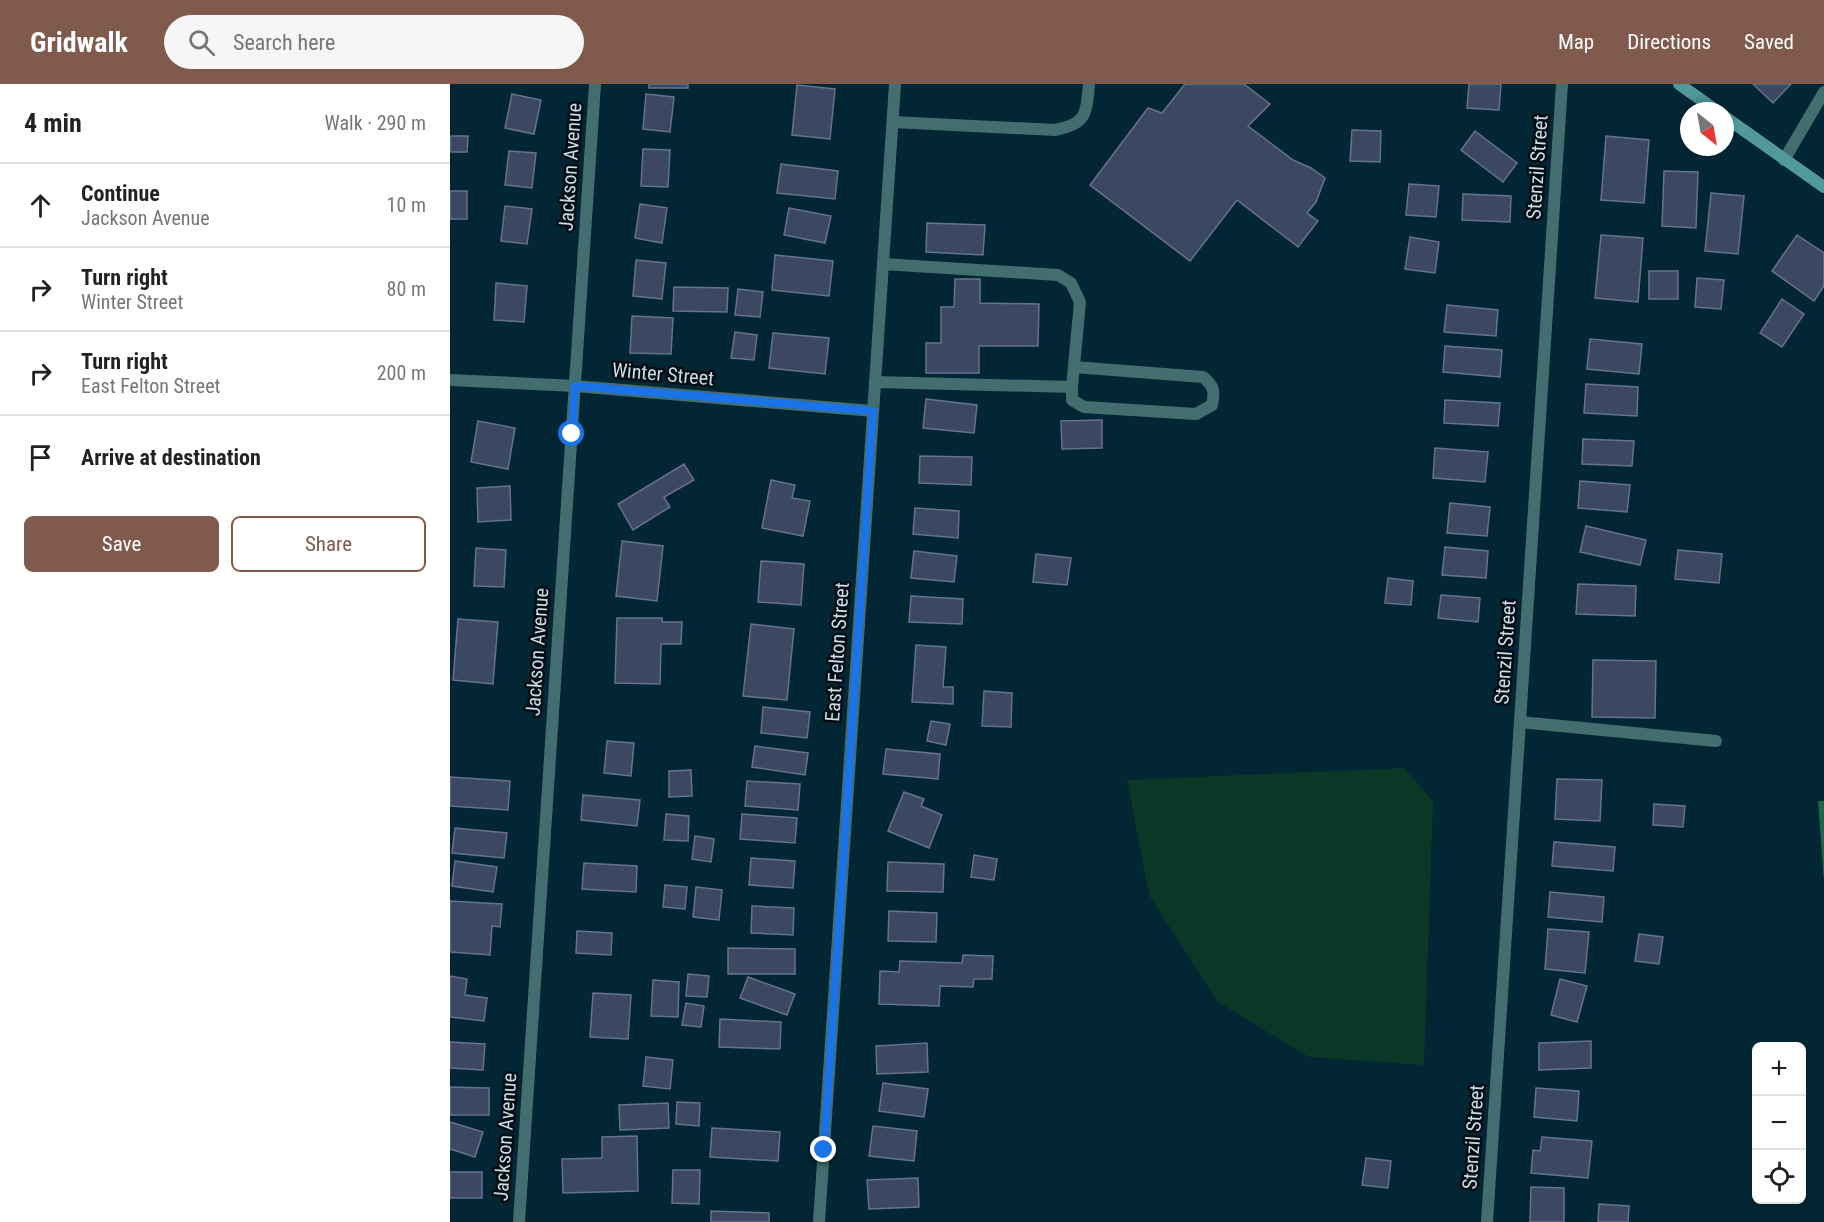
<!DOCTYPE html>
<meta charset="utf-8">
<style>
body{margin:0;font-family:"Roboto Condensed",sans-serif;background:#f6f6f6;color:#222}
.controls{position:absolute;right:18px;bottom:18px;display:grid;overflow:hidden;border-radius:9px;box-shadow:0 3px 9px #0003}
.controls button{width:54px;height:54px;display:grid;place-items:center;padding:0;border:0;border-bottom:2px solid #e0e0e0;background:#fff;color:#222;font:30px sans-serif}
.compass{position:absolute;left:1230px;top:18px;width:54px;height:54px;border-radius:50%;background:#fff;box-shadow:0 3px 9px #0003;rotate:149deg}
.stop{position:absolute;width:18px;height:18px;margin:-14px;border:4px solid #1a73e8;border-radius:50%;background:#fff}
.stop.end{background:#1a73e8;border-color:#fff;box-shadow:0 2px 6px #0008}
.list{margin:0;padding:0;list-style:none}
h2{display:flex;justify-content:space-between;align-items:center;height:78px;margin:0;padding:0 24px;font-size:26px}
h2 small{font-size:20px;font-weight:400;color:#767676}
.list li{display:grid;grid-template-columns:39px 1fr auto;gap:18px;align-items:center;box-sizing:border-box;height:84px;padding:0 24px;border-top:2px solid #e0e0e0}
.list b{display:block;font-size:22px;white-space:nowrap}
.list p{margin:0;font-size:20px;white-space:nowrap;color:#767676}
.list em{font-size:20px;font-style:normal;color:#767676}
.actions{display:flex;gap:12px;padding:18px 24px}
.actions a{flex:1;padding:14px 0;border:2px solid #805b4d;border-radius:9px;text-align:center;font-size:21px;color:#805b4d}
.actions .main{background:#805b4d;color:#fff}
.icon{flex:none;width:33px;height:33px;fill:none;stroke:currentColor;stroke-width:2;stroke-linecap:round;stroke-linejoin:round}
.map{position:relative;flex:none;width:1374px;height:1138px;overflow:hidden}
header{display:flex;align-items:center;gap:36px;box-sizing:border-box;height:84px;padding:0 30px;background:#805b4d;color:#fff}
header strong{font-size:28px}
nav{display:flex;gap:33px;margin-inline-start:auto;font-size:21px}
.search{width:420px;height:54px;background:#f6f6f6;display:flex;align-items:center;gap:15px;box-sizing:border-box;padding:0 21px;border-radius:33px;color:#767676;font-size:22px}
main{display:flex}
aside{flex:1;background:#fff}
.map>svg:first-child{display:block}
.green{fill:#0b3826}
.forest{fill:#1e6649}
.building{fill:#3c4862;stroke:#65728f;stroke-width:1.5}
.lines{fill:none;stroke-linecap:round;stroke-linejoin:round}
.service{stroke:#436e6f;stroke-width:12}
.minor{stroke:#436e6f;stroke-width:12}
.secondary{stroke:#51999a;stroke-width:12}
.route{stroke:#1a73e8;stroke-width:8}
.labels{text-anchor:middle;stroke-width:5;stroke-linejoin:round;paint-order:stroke}
.street-label{font-size:20px;fill:#cbdee7;stroke:#020d13}
</style>
<header>
<strong>Gridwalk</strong>
<div class="search"><svg class="icon" aria-label="search" viewBox="0 0 24 24"><circle cx="10" cy="10" r="6"/><path d="M15 15l6 6"/></svg>Search here</div>
<nav><a>Map</a><a>Directions</a><a>Saved</a></nav>
</header>
<main>
<aside>
<h2>4 min<small>Walk · 290 m</small></h2>
<ul class="list">
<li><svg class="icon" aria-label="ahead" viewBox="0 0 24 24"><path d="M12 20V5M6 11l6-6 6 6"/></svg><div><b>Continue</b><p>Jackson Avenue</p></div><em>10 m</em></li>
<li><svg class="icon" aria-label="right" viewBox="0 0 24 24"><path d="M7 20v-9h11M14 6l5 5-5 5"/></svg><div><b>Turn right</b><p>Winter Street</p></div><em>80 m</em></li>
<li><svg class="icon" aria-label="right" viewBox="0 0 24 24"><path d="M7 20v-9h11M14 6l5 5-5 5"/></svg><div><b>Turn right</b><p>East Felton Street</p></div><em>200 m</em></li>
<li><svg class="icon" aria-label="arrive" viewBox="0 0 24 24"><path d="M6 21V4h12l-3 4 3 4H6"/></svg><div><b>Arrive at destination</b></div></li>
</ul>
<div class="actions"><a class="main">Save</a><a>Share</a></div>
</aside>
<div class="map">
<svg width="1374" height="1138" viewBox="0 0 1374 1138">
<rect width="100%" height="100%" fill="#032634"/>
<polygon class="green" points="954,684 983,717 974,981 859,973 768,918 699,811 677,696"/>
<polygon class="forest" points="1368,717 1374,717 1374,799"/>
<g class="building">
<rect x="199" y="0" width="39" height="4"/>
<polygon points="735,0 794,0 820,20 798,42 843,76 861,84 875,94 866,118 857,129 868,137 848,163 787,116 740,177 640,101 698,24 712,29"/>
<polygon points="1019,0 1051,0 1049,26 1017,24"/>
<polygon points="1303,0 1341,0 1323,19"/>
<polygon points="347,1 385,5 380,55 342,51"/>
<polygon points="62,10 91,16 84,50 55,44"/>
<polygon points="196,10 224,13 220,48 193,45"/>
<polygon points="902,46 931,47 930,78 900,77"/>
<polygon points="1025,47 1067,79 1053,98 1011,66"/>
<polygon points="0,52 18,52 17,68 0,68"/>
<polygon points="1156,52 1199,56 1194,119 1151,116"/>
<polygon points="193,65 220,66 218,103 191,102"/>
<polygon points="59,67 86,69 82,104 55,101"/>
<polygon points="331,80 388,87 385,115 327,109"/>
<polygon points="1214,87 1248,88 1246,144 1212,142"/>
<polygon points="959,100 989,102 986,133 956,131"/>
<rect x="0" y="107" width="17" height="28"/>
<polygon points="1261,109 1294,112 1288,170 1255,167"/>
<polygon points="1013,110 1061,112 1060,138 1012,136"/>
<polygon points="190,120 217,124 212,159 185,154"/>
<polygon points="55,122 82,125 77,160 51,157"/>
<polygon points="339,124 381,132 375,159 334,151"/>
<polygon points="477,139 535,141 533,171 476,168"/>
<polygon points="1151,151 1193,154 1188,218 1145,214"/>
<polygon points="1347,151 1374,169 1374,202 1364,217 1322,187"/>
<polygon points="960,153 989,158 985,189 955,185"/>
<polygon points="325,171 383,177 379,212 322,206"/>
<polygon points="186,176 216,179 212,215 183,212"/>
<rect x="1199" y="187" width="29" height="28"/>
<polygon points="1247,194 1274,196 1271,225 1245,223"/>
<polygon points="505,195 530,195 530,219 589,220 588,262 529,262 529,289 476,289 476,259 491,259 491,223 504,223"/>
<polygon points="46,199 77,202 74,238 44,236"/>
<polygon points="224,203 278,204 277,228 223,227"/>
<polygon points="288,205 313,208 310,233 285,231"/>
<polygon points="1332,215 1354,230 1332,263 1310,249"/>
<polygon points="997,221 1048,226 1046,252 994,248"/>
<polygon points="182,232 223,234 221,270 180,269"/>
<polygon points="285,248 307,251 304,276 281,274"/>
<polygon points="323,249 379,254 375,290 319,284"/>
<polygon points="1140,255 1192,260 1189,290 1137,285"/>
<polygon points="995,262 1052,266 1050,293 993,288"/>
<polygon points="1136,300 1188,303 1187,332 1134,329"/>
<polygon points="476,315 527,321 524,349 473,344"/>
<polygon points="995,316 1050,319 1048,342 994,339"/>
<polygon points="652,336 652,364 612,365 611,337"/>
<polygon points="28,337 65,344 58,385 21,378"/>
<polygon points="1133,355 1184,357 1182,382 1132,380"/>
<polygon points="985,364 1038,368 1035,398 983,394"/>
<polygon points="470,372 522,373 521,401 469,399"/>
<polygon points="234,380 244,396 214,413 220,423 183,446 168,420"/>
<polygon points="321,396 345,401 342,414 360,417 353,452 312,444"/>
<polygon points="1130,397 1180,401 1177,428 1128,424"/>
<polygon points="60,402 61,436 28,438 27,404"/>
<polygon points="1000,419 1040,423 1037,452 997,449"/>
<polygon points="465,424 509,427 508,454 463,450"/>
<polygon points="1136,442 1196,456 1190,481 1130,468"/>
<polygon points="172,457 213,462 207,517 166,512"/>
<polygon points="995,463 1038,467 1036,494 992,491"/>
<polygon points="26,464 56,466 54,503 24,502"/>
<polygon points="1228,466 1272,470 1269,499 1225,495"/>
<polygon points="464,467 507,472 504,498 461,494"/>
<polygon points="586,470 621,474 617,501 583,498"/>
<polygon points="311,477 354,480 351,521 308,518"/>
<polygon points="938,494 963,497 961,521 935,519"/>
<polygon points="1128,500 1186,502 1185,532 1126,530"/>
<polygon points="991,511 1030,514 1028,538 988,534"/>
<polygon points="461,512 513,515 512,540 459,538"/>
<polygon points="167,534 212,534 212,538 232,538 231,560 211,560 210,600 165,599"/>
<polygon points="8,535 48,538 43,600 3,596"/>
<polygon points="301,540 344,545 337,616 293,612"/>
<polygon points="466,561 496,563 493,603 503,603 503,620 462,618"/>
<polygon points="1143,576 1206,577 1205,634 1142,633"/>
<polygon points="534,607 562,609 561,643 532,642"/>
<polygon points="313,623 360,628 357,654 311,649"/>
<polygon points="481,637 500,640 496,661 477,657"/>
<polygon points="157,657 184,659 181,692 154,689"/>
<polygon points="305,662 358,669 355,691 302,683"/>
<polygon points="436,665 490,670 488,695 433,690"/>
<polygon points="241,686 242,712 219,713 219,687"/>
<polygon points="0,693 60,697 58,726 0,722"/>
<polygon points="1107,695 1152,696 1150,737 1105,735"/>
<polygon points="297,697 350,700 348,726 295,722"/>
<polygon points="454,708 474,715 471,722 492,731 479,764 438,747"/>
<polygon points="133,711 190,716 187,742 131,736"/>
<polygon points="1204,720 1235,722 1233,743 1203,741"/>
<polygon points="216,730 239,732 238,757 214,756"/>
<polygon points="292,730 347,734 345,759 290,755"/>
<polygon points="5,744 57,749 54,774 2,769"/>
<polygon points="245,752 264,755 261,778 242,775"/>
<polygon points="1104,758 1165,763 1163,787 1102,782"/>
<polygon points="524,771 547,775 544,796 521,793"/>
<polygon points="301,774 345,777 343,804 299,801"/>
<polygon points="5,777 47,783 43,808 2,802"/>
<polygon points="438,778 494,780 493,808 437,807"/>
<polygon points="134,779 187,782 186,808 132,805"/>
<polygon points="215,801 237,803 235,825 213,823"/>
<polygon points="246,803 272,806 269,836 243,833"/>
<polygon points="1100,808 1154,813 1152,838 1098,833"/>
<polygon points="0,817 52,820 50,843 42,842 40,871 0,868"/>
<polygon points="302,822 344,824 343,851 301,849"/>
<polygon points="439,827 487,829 486,858 438,857"/>
<polygon points="1098,845 1139,848 1135,889 1095,885"/>
<polygon points="127,847 162,849 161,871 126,869"/>
<polygon points="1189,850 1213,853 1209,880 1185,877"/>
<polygon points="278,864 345,865 345,890 278,890"/>
<polygon points="513,871 543,872 542,895 524,895 523,903 490,902 489,922 429,920 430,887 449,888 450,877 512,879"/>
<polygon points="238,890 259,892 257,913 236,912"/>
<polygon points="0,892 17,895 15,911 37,914 34,937 0,933"/>
<polygon points="298,893 345,910 337,931 290,914"/>
<polygon points="1110,895 1137,902 1127,938 1101,931"/>
<polygon points="203,896 229,898 228,933 201,932"/>
<polygon points="143,909 181,911 178,955 140,953"/>
<polygon points="236,919 254,922 251,943 232,941"/>
<polygon points="270,935 331,938 330,965 269,963"/>
<polygon points="1141,957 1141,984 1089,986 1089,959"/>
<polygon points="0,958 35,960 33,986 0,984"/>
<polygon points="477,959 478,988 427,990 426,962"/>
<polygon points="196,973 223,976 220,1005 193,1002"/>
<polygon points="433,999 478,1005 474,1033 429,1027"/>
<polygon points="0,1003 39,1004 39,1031 0,1031"/>
<polygon points="1086,1004 1129,1007 1127,1037 1084,1033"/>
<polygon points="227,1018 250,1019 249,1042 226,1040"/>
<polygon points="218,1019 219,1044 170,1046 169,1021"/>
<polygon points="0,1038 33,1048 25,1073 0,1065"/>
<polygon points="423,1042 467,1047 464,1077 419,1072"/>
<polygon points="262,1044 330,1048 328,1077 260,1073"/>
<polygon points="187,1052 188,1107 113,1109 112,1075 152,1074 152,1053"/>
<polygon points="1092,1053 1142,1057 1138,1094 1081,1089 1083,1066 1090,1067"/>
<polygon points="1304,1070 1306,1070 1306,1112 1303,1112"/>
<polygon points="916,1074 941,1077 938,1104 912,1101"/>
<polygon points="223,1086 250,1086 249,1120 222,1119"/>
<rect x="0" y="1088" width="32" height="26"/>
<polygon points="468,1094 469,1123 419,1125 417,1096"/>
<polygon points="1081,1103 1114,1104 1114,1138 1080,1138"/>
<polygon points="1149,1120 1179,1122 1178,1138 1148,1138"/>
<polygon points="261,1127 319,1129 319,1138 261,1138"/>
</g>
<g class="lines">
<g class="service">
<path d="M 443,38 L 605,46 C 637,40 636,30 639,0"/>
<path d="M 433,180 L 608,191 L 621,199 L 630,218 L 622,303 L 622,316 L 634,323 L 746,330 L 762,321 C 765,307 764,302 753,293 L 624,283"/>
<polyline points="425,298 622,303"/>
<polyline points="1070,638 1266,657"/>
</g>
<g class="minor">
<polyline points="1334,76 1374,8"/>
<polyline points="0,296 125,302 423,327"/>
<polyline points="69,1138 145,0"/>
<polyline points="369,1138 445,0"/>
<polyline points="1037,1138 1112,0"/>
</g>
<g class="secondary">
<polyline points="1229,0 1267,27"/>
<polyline points="1275,33 1374,103"/>
</g>
</g>
<g class="lines">
<polyline class="route" points="122,350 125,302 423,327 374,1066"/>
</g>
<g class="labels">
<g class="street-label">
<text transform="translate(120 83) rotate(-86)" y="7">Jackson Avenue</text>
<text transform="translate(1087 83) rotate(-86)" y="7">Stenzil Street</text>
<text transform="translate(213 290) rotate(5)" y="7">Winter Street</text>
<text transform="translate(87 568) rotate(-86)" y="7">Jackson Avenue</text>
<text transform="translate(387 568) rotate(-86)" y="7">East Felton Street</text>
<text transform="translate(1055 568) rotate(-86)" y="7">Stenzil Street</text>
<text transform="translate(55 1053) rotate(-86)" y="7">Jackson Avenue</text>
<text transform="translate(1023 1053) rotate(-86)" y="7">Stenzil Street</text>
</g>
</g>
</svg>
<div class="controls">
<button>+</button>
<button>−</button>
<button><svg class="icon" aria-label="locate" viewBox="0 0 24 24"><circle cx="12" cy="12" r="6"/><path d="M12 2v4M12 18v4M2 12h4M18 12h4"/></svg></button>
</div>
<svg class="compass" viewBox="-18 -18 36 36"><path d="M0-13l5 13h-10z" fill="#e53935"/><path d="M0 13l5-13h-10z" fill="#767676"/></svg>
<div class="stop" style="left:122px;top:350px"></div>
<div class="stop end" style="left:374px;top:1066px"></div>
</div>
</main>
